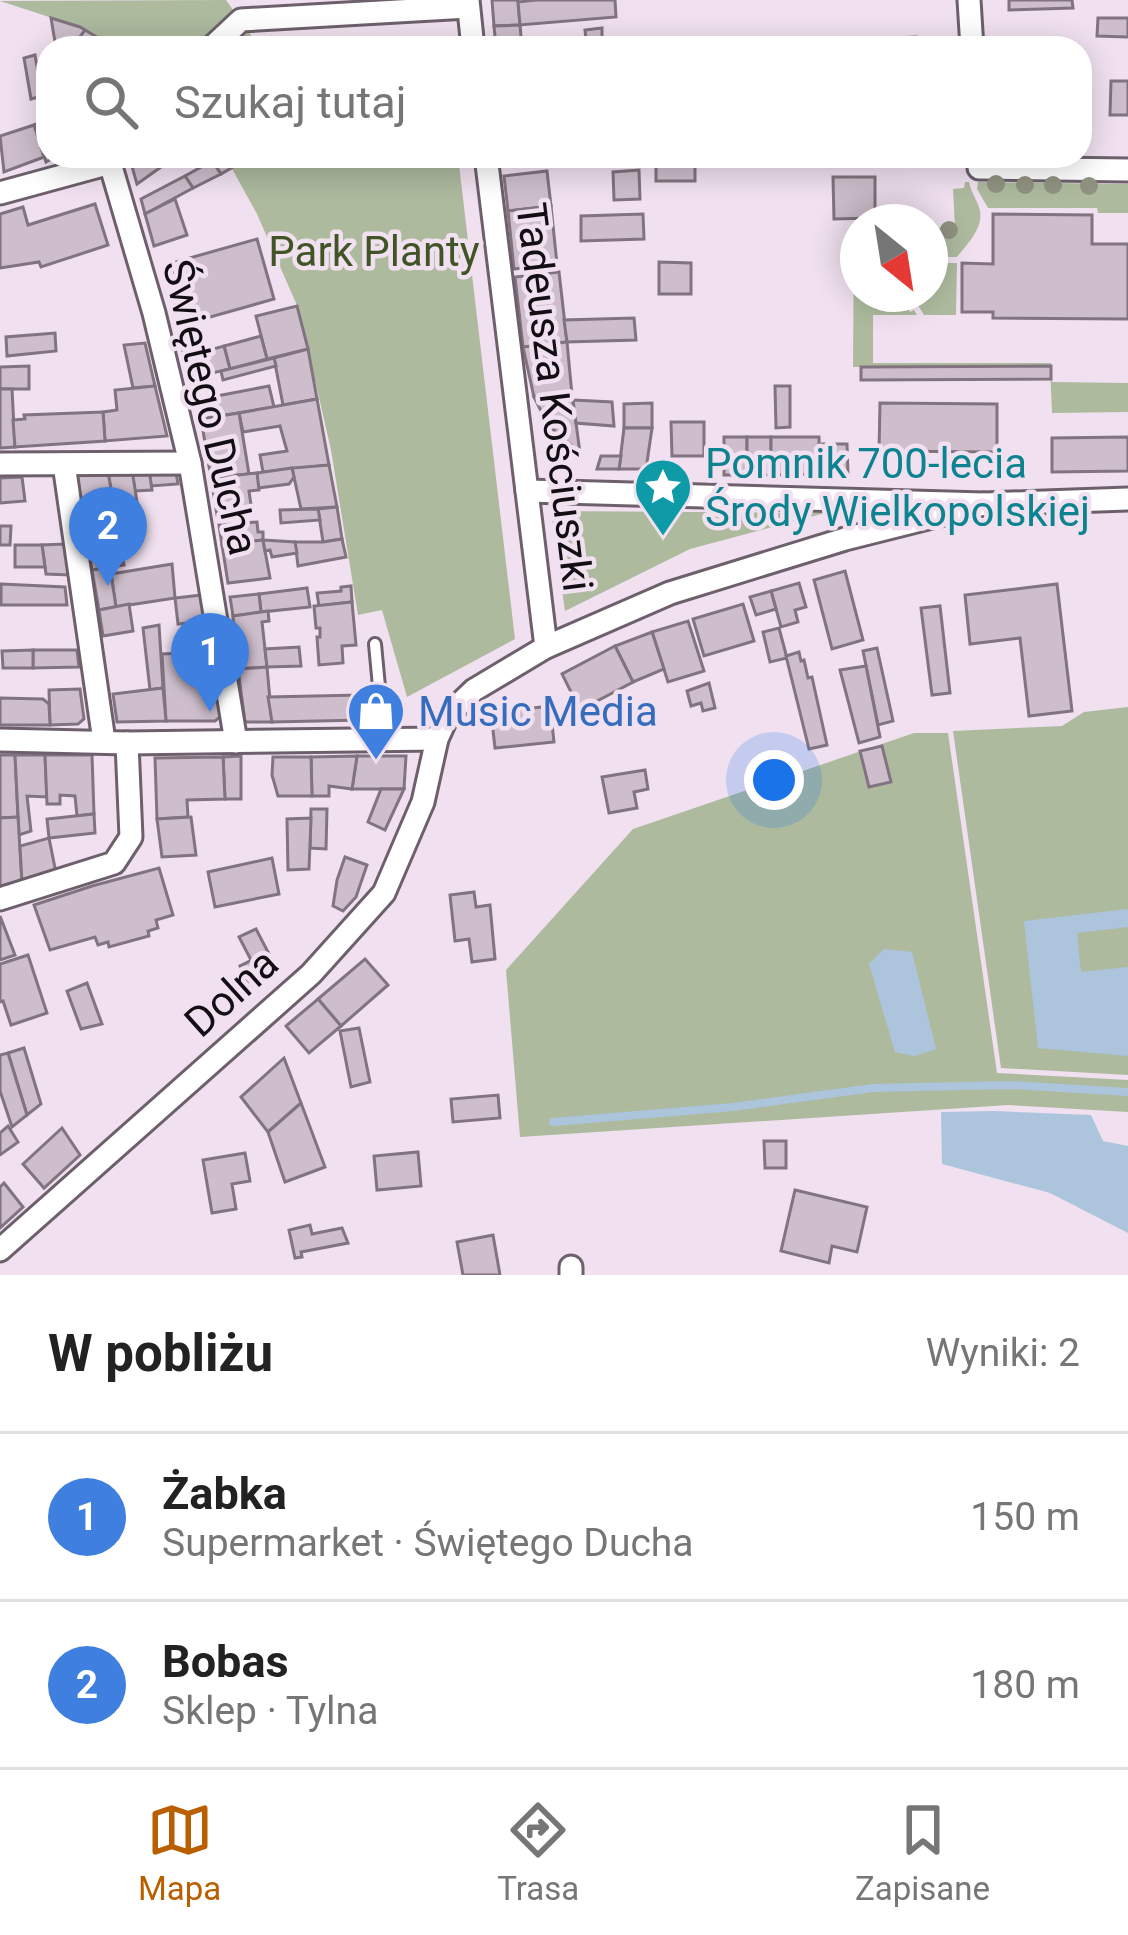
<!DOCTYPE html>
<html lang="pl">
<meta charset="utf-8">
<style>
body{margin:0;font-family:Roboto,sans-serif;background:#f6f6f6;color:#222}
.compass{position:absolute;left:840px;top:204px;width:108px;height:108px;border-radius:50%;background:#fff;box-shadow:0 6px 30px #0003;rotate:150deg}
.you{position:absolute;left:774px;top:780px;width:42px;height:42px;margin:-30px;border:9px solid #fff;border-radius:50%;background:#1a73e8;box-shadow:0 0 0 18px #1a73e833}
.badge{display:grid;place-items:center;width:78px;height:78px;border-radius:50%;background:#b95f00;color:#fff;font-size:39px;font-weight:700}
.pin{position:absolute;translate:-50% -99px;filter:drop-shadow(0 3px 6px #0008)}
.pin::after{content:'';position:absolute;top:63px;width:42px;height:36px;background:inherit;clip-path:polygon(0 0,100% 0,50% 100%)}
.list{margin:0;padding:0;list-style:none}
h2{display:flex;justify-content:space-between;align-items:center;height:156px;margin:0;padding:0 48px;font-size:51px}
h2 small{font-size:39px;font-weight:400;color:#767676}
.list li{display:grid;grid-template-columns:78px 1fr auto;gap:36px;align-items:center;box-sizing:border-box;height:168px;padding:0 48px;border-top:3px solid #e0e0e0}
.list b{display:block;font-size:45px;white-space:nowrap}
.list p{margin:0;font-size:39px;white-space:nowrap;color:#767676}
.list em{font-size:39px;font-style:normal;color:#767676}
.icon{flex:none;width:66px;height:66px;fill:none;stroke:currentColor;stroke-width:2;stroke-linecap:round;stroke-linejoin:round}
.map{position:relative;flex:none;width:1128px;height:1275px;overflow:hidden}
.search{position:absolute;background:#fff;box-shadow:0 6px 30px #0003;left:36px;right:36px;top:36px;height:132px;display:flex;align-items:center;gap:30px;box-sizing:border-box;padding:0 42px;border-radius:36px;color:#767676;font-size:45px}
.sheet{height:492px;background:#fff}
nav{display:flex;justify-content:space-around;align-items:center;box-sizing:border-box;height:168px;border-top:3px solid #e0e0e0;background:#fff;font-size:33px;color:#767676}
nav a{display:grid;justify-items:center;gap:6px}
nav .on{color:#b95f00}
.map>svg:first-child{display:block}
.green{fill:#adba9e}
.water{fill:#acc5dd}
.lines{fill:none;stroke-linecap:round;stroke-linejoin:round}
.stream{stroke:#acc5dd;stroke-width:8}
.building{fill:#cebecc;stroke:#81737f;stroke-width:3}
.lane-casing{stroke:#6d606c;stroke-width:16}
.street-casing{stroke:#6d606c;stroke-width:27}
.lane{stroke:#fff;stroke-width:10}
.street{stroke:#fff;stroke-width:21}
.tree{fill:#909381}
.labels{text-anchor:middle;stroke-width:9;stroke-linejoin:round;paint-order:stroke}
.park-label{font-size:42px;fill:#415426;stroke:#f1e1f0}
.street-label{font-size:42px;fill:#130e13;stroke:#f1e1f0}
.culture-label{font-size:42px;fill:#0d838f;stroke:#f1e1f0;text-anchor:start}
.shop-label{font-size:42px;fill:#366cbe;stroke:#f1e1f0;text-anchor:start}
</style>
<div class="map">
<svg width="1128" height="1275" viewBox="0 0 1128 1275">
<rect width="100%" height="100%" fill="#f1e1f0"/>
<g class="green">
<polygon points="226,0 260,48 109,48 80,27 0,1"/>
<polygon points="444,36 446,48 270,48"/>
<polygon points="225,156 458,156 515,639 407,697 382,610 358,615 331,450 299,310 257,214"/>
<path d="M 965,182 L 969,182 C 971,193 978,201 980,211 C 983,229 967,244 957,257 L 930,257 L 930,228 L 955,228 L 953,189 L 964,188 Z"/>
<polygon points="978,182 1128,184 1128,213 1098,213 1097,208 988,208 977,189"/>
<polygon points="854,225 858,226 858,294 900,294 910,312 914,310 917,315 873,315 873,363 1051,363 1052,382 1128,383 1128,412 1052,413 1050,366 853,367"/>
<polygon points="930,263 957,263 956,315 924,315 911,294 930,294"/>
<polygon points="551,511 825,513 690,549 565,611"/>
<polygon points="1128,707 1128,1075 1001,1068 953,731 1062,726 1084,712"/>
<polygon points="914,733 948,733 997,1073 1128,1080 1128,1112 1008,1105 520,1137 506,970 633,829"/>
</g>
<g class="water">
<polygon points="1128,909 1128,927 1077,933 1081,972 1128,967 1128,1056 1038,1048 1024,921"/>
<polygon points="884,949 912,952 936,1049 915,1056 895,1052 869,964"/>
<polygon points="994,1111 1091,1115 1103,1141 1128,1146 1128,1233 1050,1193 942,1164 941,1112"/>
</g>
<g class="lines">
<polyline class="stream" points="553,1122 733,1107 873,1088 1010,1085 1128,1092"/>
</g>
<g class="building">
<polygon points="492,0 518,0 520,25 494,26"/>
<polygon points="536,0 615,0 616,17 520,25 518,2"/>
<polygon points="1009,0 1072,0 1073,8 1009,10"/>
<polygon points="51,18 80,27 85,30 78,40 56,48"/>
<polygon points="1098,18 1128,18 1128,37 1097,36"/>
<polygon points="520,25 522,48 496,48 494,26"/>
<polygon points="602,28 602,39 607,39 608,48 587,48 585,30"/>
<polygon points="85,30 100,39 109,48 85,48 78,40"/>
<polygon points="916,37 916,48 872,48 871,39"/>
<polygon points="35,55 42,96 31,99 24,58"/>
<polygon points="1111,81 1128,81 1128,115 1110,115"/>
<polygon points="48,118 48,156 57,156 46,162 34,125"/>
<polygon points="34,125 44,157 4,172 0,136"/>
<polygon points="129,156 168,156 158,165 161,167 137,184"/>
<polygon points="208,156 225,156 233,167 221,174"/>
<polygon points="504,156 538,156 538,161 505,163"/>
<rect x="656" y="156" width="39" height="25"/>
<polygon points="212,161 221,174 193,188 185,176"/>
<polygon points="639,170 640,199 614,200 613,172"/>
<polygon points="547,171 551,206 508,211 504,176"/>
<polygon points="185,176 193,188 145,214 141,199"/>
<polygon points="833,177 875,177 875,218 834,219"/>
<polygon points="175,199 187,235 154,246 145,214"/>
<polygon points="95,204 108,245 41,267 39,262 0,268 0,214 23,207 28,225"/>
<polygon points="551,206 557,264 514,269 508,211"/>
<polygon points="643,214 644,239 581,241 581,216"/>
<polygon points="993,214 1092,215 1092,244 1128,244 1128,319 993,318 993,312 962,312 962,263 993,264"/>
<polygon points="257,239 274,299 189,323 172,263"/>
<polygon points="659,262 691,263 691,294 659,294"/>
<polygon points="559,272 567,342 523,347 515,277"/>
<polygon points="297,306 308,349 267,359 256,316"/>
<polygon points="634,318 636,340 567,342 564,320"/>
<polygon points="55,333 56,351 7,356 6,337"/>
<polygon points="261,336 267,359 230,369 224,346"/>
<polygon points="567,342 572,395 534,397 523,347"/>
<polygon points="145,343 155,386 133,388 124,345"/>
<polygon points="224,346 230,369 190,378 183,351 195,348 199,364 204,361 202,352"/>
<polygon points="308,349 317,399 283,405 274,358"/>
<polygon points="274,358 276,366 223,380 221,371"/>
<polygon points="29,366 29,389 0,389 0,367"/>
<polygon points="1051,366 1051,379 861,380 861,367"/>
<polygon points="155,386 167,436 105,441 103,412 117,410 115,390"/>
<polygon points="269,386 274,407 202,419 196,400"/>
<polygon points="775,386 790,386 790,427 776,428"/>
<polygon points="0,389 12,389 15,447 0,448"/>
<polygon points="572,395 576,423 580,453 548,425 534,397"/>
<polygon points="317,399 329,465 263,472 260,455 287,451 280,426 243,432 239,413"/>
<polygon points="573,400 612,402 614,426 576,423"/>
<polygon points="652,403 652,428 624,428 624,404"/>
<polygon points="880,403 997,404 997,452 879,451"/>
<polygon points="103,412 105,441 15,447 13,420 25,419 24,415"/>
<polygon points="239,413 249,474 211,478 201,419"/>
<polygon points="671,422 704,422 704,456 672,456"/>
<polygon points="624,428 652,428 646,469 619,469"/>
<rect x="724" y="437" width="23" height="38"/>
<rect x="747" y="437" width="24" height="38"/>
<polygon points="771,437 819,437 820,474 771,475"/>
<polygon points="1128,437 1128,471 1052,472 1052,438"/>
<polygon points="819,444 847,444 848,474 820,474"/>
<polygon points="601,456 621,456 619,469 597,469"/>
<polygon points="329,465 337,507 301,509 292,468"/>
<polygon points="175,467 178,484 151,486 149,469"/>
<polygon points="292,468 294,477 289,484 258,488 257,473"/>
<polygon points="149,469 152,490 135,491 132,470"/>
<polygon points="132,470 137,502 120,504 120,499 113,500 108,472"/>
<polygon points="108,472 124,565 92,570 75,475"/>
<polygon points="257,473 259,490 249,491 252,512 217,515 211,478"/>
<polygon points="22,477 25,501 0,503 0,478"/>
<polygon points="337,507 342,539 323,542 318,509"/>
<polygon points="318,509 320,520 281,523 280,510"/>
<polygon points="257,522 258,532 263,532 263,540 222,545 219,525"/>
<polygon points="0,526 11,526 10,545 0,545"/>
<polygon points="342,539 346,557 298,566 295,542 323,542"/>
<polygon points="263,540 270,578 228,583 222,545"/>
<polygon points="263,540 295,542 297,553 272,557 270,550 265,551"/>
<polygon points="65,544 69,575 46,574 42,545"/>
<polygon points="15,545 42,545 45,567 15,567"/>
<polygon points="172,564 175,598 116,607 111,574"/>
<polygon points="110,567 116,607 99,610 92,570"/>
<polygon points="845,571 863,640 832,649 814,580"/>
<polygon points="799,583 806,607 795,610 798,622 781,627 771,591"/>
<polygon points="1,584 65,587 67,605 1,605"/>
<polygon points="1057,584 1072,711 1029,716 1020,638 970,644 965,595"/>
<polygon points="351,586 352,602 319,606 317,593 341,591 341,587"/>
<polygon points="307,588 310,607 261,612 259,594"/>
<polygon points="771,591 776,609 756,615 750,597"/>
<polygon points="259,594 261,612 233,616 230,597"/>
<polygon points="202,595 205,621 178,624 175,598"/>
<polygon points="352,602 356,645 342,646 343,663 319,665 317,637 320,637 320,628 316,628 314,606"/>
<polygon points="129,604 133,631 103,636 99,610"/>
<polygon points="743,604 754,641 704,656 693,619"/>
<polygon points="940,606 950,693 932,695 921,608"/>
<polygon points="268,611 269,621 262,622 267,667 238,669 233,616"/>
<polygon points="205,621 215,678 195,680 191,623"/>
<polygon points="688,621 704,671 668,682 652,632"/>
<polygon points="159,625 163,688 150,690 143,628"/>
<polygon points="779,628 787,658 770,662 763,632"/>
<polygon points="652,632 664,669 633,682 615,646"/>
<polygon points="615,646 633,682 580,710 562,674"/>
<polygon points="299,647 301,666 267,667 265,649"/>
<polygon points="877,648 893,721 878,725 863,651"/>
<polygon points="33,650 77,650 79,667 33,668"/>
<polygon points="33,650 33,668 3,668 2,651"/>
<polygon points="799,652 801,661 804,660 808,678 812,677 827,745 809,749 786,656"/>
<polygon points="184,653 185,679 215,678 220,717 215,721 166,721 162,654"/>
<polygon points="866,666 880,737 859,743 840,670"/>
<polygon points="267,667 272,722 245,722 238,669"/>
<polygon points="709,683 715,708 703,711 701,703 691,706 687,691"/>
<polygon points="163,688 166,721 117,722 113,694"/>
<polygon points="80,689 84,719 78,724 50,725 49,690"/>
<polygon points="361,695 363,720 272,722 268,697"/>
<polygon points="0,698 43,699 49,704 50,725 0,725"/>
<polygon points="550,706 554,742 495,748 491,713"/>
<polygon points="882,746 891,782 869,787 860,751"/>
<polygon points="0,755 15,755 18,817 0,818"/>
<polygon points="15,755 45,755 47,797 27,796 31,831 19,835"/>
<polygon points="45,755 92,755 94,814 77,816 75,796 60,795 60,804 47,804"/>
<polygon points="241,756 241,799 225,799 223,757"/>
<polygon points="357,756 406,756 404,789 352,789"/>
<polygon points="357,756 352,789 329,786 329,796 312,796 311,757"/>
<polygon points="223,757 225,799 187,800 188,817 157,819 155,758"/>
<polygon points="273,757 311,757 312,796 278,796 272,775"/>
<polygon points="645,770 648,789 634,792 637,808 609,813 602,777"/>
<polygon points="381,789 404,789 385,830 368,822"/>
<polygon points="311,809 327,809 326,849 310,848"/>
<polygon points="94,814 95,833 49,838 47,819"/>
<polygon points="18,817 22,883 0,890 0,818"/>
<polygon points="191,817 196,855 162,857 157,819"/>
<polygon points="311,818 309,869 288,870 287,819"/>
<polygon points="49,838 56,873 22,883 20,846"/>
<polygon points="345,857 367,865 356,897 343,911 333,906 337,880"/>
<polygon points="272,858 279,894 215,907 208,872"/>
<polygon points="159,868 173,915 156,920 158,928 148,931 149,936 109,947 108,942 98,945 95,937 50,950 34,905 92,886"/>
<polygon points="474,892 476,907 490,905 495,959 472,962 469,939 455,941 450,895"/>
<polygon points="0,916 15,955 0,960"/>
<polygon points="256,929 268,952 251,960 239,937"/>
<polygon points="268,952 276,968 248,982 240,966"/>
<polygon points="28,955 47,1013 11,1025 3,1001 0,1002 0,964"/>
<polygon points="365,959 388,985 341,1026 318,999"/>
<polygon points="87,983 102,1024 81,1029 67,991"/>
<polygon points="318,999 341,1026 309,1053 286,1026"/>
<polygon points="359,1028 370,1082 351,1087 340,1031"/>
<polygon points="24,1048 41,1104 27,1115 8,1053"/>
<polygon points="8,1053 27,1115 12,1127 0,1091 0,1055"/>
<polygon points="284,1058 301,1103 268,1132 241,1097"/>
<polygon points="498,1095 500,1118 453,1122 451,1099"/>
<polygon points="301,1103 325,1167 285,1182 268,1132"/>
<polygon points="8,1126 18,1142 0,1155 0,1133"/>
<polygon points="62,1128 80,1155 44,1188 23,1164"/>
<polygon points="764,1141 786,1141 786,1168 765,1168"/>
<polygon points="418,1152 421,1186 377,1190 374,1156"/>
<polygon points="245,1153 250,1181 232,1184 236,1209 212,1213 203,1160"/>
<polygon points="4,1183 23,1207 0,1228 0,1187"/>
<polygon points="795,1190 867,1207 857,1252 832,1246 829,1263 781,1251"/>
<polygon points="310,1225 312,1234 342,1228 348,1243 301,1252 302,1257 295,1258 289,1230"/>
<polygon points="493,1235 500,1275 463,1275 457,1242"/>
</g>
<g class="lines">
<defs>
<polyline id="lane" points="375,644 384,740"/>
<g id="street">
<polyline points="468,0 473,48"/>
<polyline points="969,0 972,48"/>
<polyline points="211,48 241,20 468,7"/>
<polyline points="486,156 546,647"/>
<polyline points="979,156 979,168 1128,170"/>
<polyline points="110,163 154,313 190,463 236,742"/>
<polyline points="0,193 110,163 113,156"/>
<polyline points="0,464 190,463"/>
<polyline points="64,464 104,741"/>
<polyline points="527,491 984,504 1128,499"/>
<polyline points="0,740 127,743 437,739"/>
<polyline points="0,899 114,863 131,837 127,743"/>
<polyline points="0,1250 311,974 384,893 423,802 437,739 448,715 474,690 546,647 670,593 845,539 984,504"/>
<polyline points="571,1267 571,1275"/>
</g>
</defs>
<use href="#lane" class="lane-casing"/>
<use href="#street" class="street-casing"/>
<use href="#lane" class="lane"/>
<use href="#street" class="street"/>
</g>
<g class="tree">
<circle cx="996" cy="184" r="9"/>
<circle cx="1025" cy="185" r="9"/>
<circle cx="1053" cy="185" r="9"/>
<circle cx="1089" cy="186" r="9"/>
<circle cx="949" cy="230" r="9"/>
</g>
<defs>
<symbol id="sight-pin" viewBox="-11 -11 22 30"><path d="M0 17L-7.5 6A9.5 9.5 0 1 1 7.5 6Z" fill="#0f9aa8" stroke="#f1e1f0"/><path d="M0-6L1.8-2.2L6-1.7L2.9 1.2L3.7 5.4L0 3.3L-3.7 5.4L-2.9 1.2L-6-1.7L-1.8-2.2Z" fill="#fff"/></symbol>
<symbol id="shop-pin" viewBox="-11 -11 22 30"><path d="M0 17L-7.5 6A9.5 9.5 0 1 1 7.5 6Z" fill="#3f7fe0" stroke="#f1e1f0"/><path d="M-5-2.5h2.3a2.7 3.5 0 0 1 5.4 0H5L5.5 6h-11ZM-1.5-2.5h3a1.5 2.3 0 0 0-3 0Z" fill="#fff"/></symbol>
</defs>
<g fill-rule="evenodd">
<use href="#sight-pin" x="630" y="454" width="66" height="90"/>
<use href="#shop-pin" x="343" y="678" width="66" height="90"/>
</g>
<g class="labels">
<g class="park-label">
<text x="374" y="266">Park Planty</text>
</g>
<g class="street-label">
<text transform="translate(555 397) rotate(83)" y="15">Tadeusza Kościuszki</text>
<text transform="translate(211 407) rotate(77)" y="15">Świętego Ducha</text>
<text transform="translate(231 992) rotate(-42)" y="15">Dolna</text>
</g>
<g class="culture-label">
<text x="705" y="478">Pomnik 700-lecia<tspan x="705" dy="48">Środy Wielkopolskiej</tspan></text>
</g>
<g class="shop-label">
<text x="418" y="726">Music Media</text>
</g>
</g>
</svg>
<svg class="compass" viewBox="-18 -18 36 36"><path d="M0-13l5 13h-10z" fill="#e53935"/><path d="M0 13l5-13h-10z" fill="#767676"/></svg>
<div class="you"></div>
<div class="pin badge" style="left:210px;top:712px;background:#3f7fe0">1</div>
<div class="pin badge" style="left:108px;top:586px;background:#3f7fe0">2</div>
<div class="search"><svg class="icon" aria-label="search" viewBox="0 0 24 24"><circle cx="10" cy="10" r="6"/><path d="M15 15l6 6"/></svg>Szukaj tutaj</div>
</div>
<section class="sheet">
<h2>W pobliżu<small>Wyniki: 2</small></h2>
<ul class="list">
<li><span class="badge" style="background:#3f7fe0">1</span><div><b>Żabka</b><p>Supermarket · Świętego Ducha</p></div><em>150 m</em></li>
<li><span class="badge" style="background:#3f7fe0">2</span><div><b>Bobas</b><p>Sklep · Tylna</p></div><em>180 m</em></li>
</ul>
</section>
<nav>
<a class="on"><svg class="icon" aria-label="map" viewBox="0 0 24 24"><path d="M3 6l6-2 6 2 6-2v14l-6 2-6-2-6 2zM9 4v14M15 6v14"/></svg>Mapa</a>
<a><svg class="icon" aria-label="directions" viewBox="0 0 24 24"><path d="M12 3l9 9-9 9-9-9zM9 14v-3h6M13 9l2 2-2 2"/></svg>Trasa</a>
<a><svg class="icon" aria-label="saved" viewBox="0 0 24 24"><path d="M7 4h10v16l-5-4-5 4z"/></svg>Zapisane</a>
</nav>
